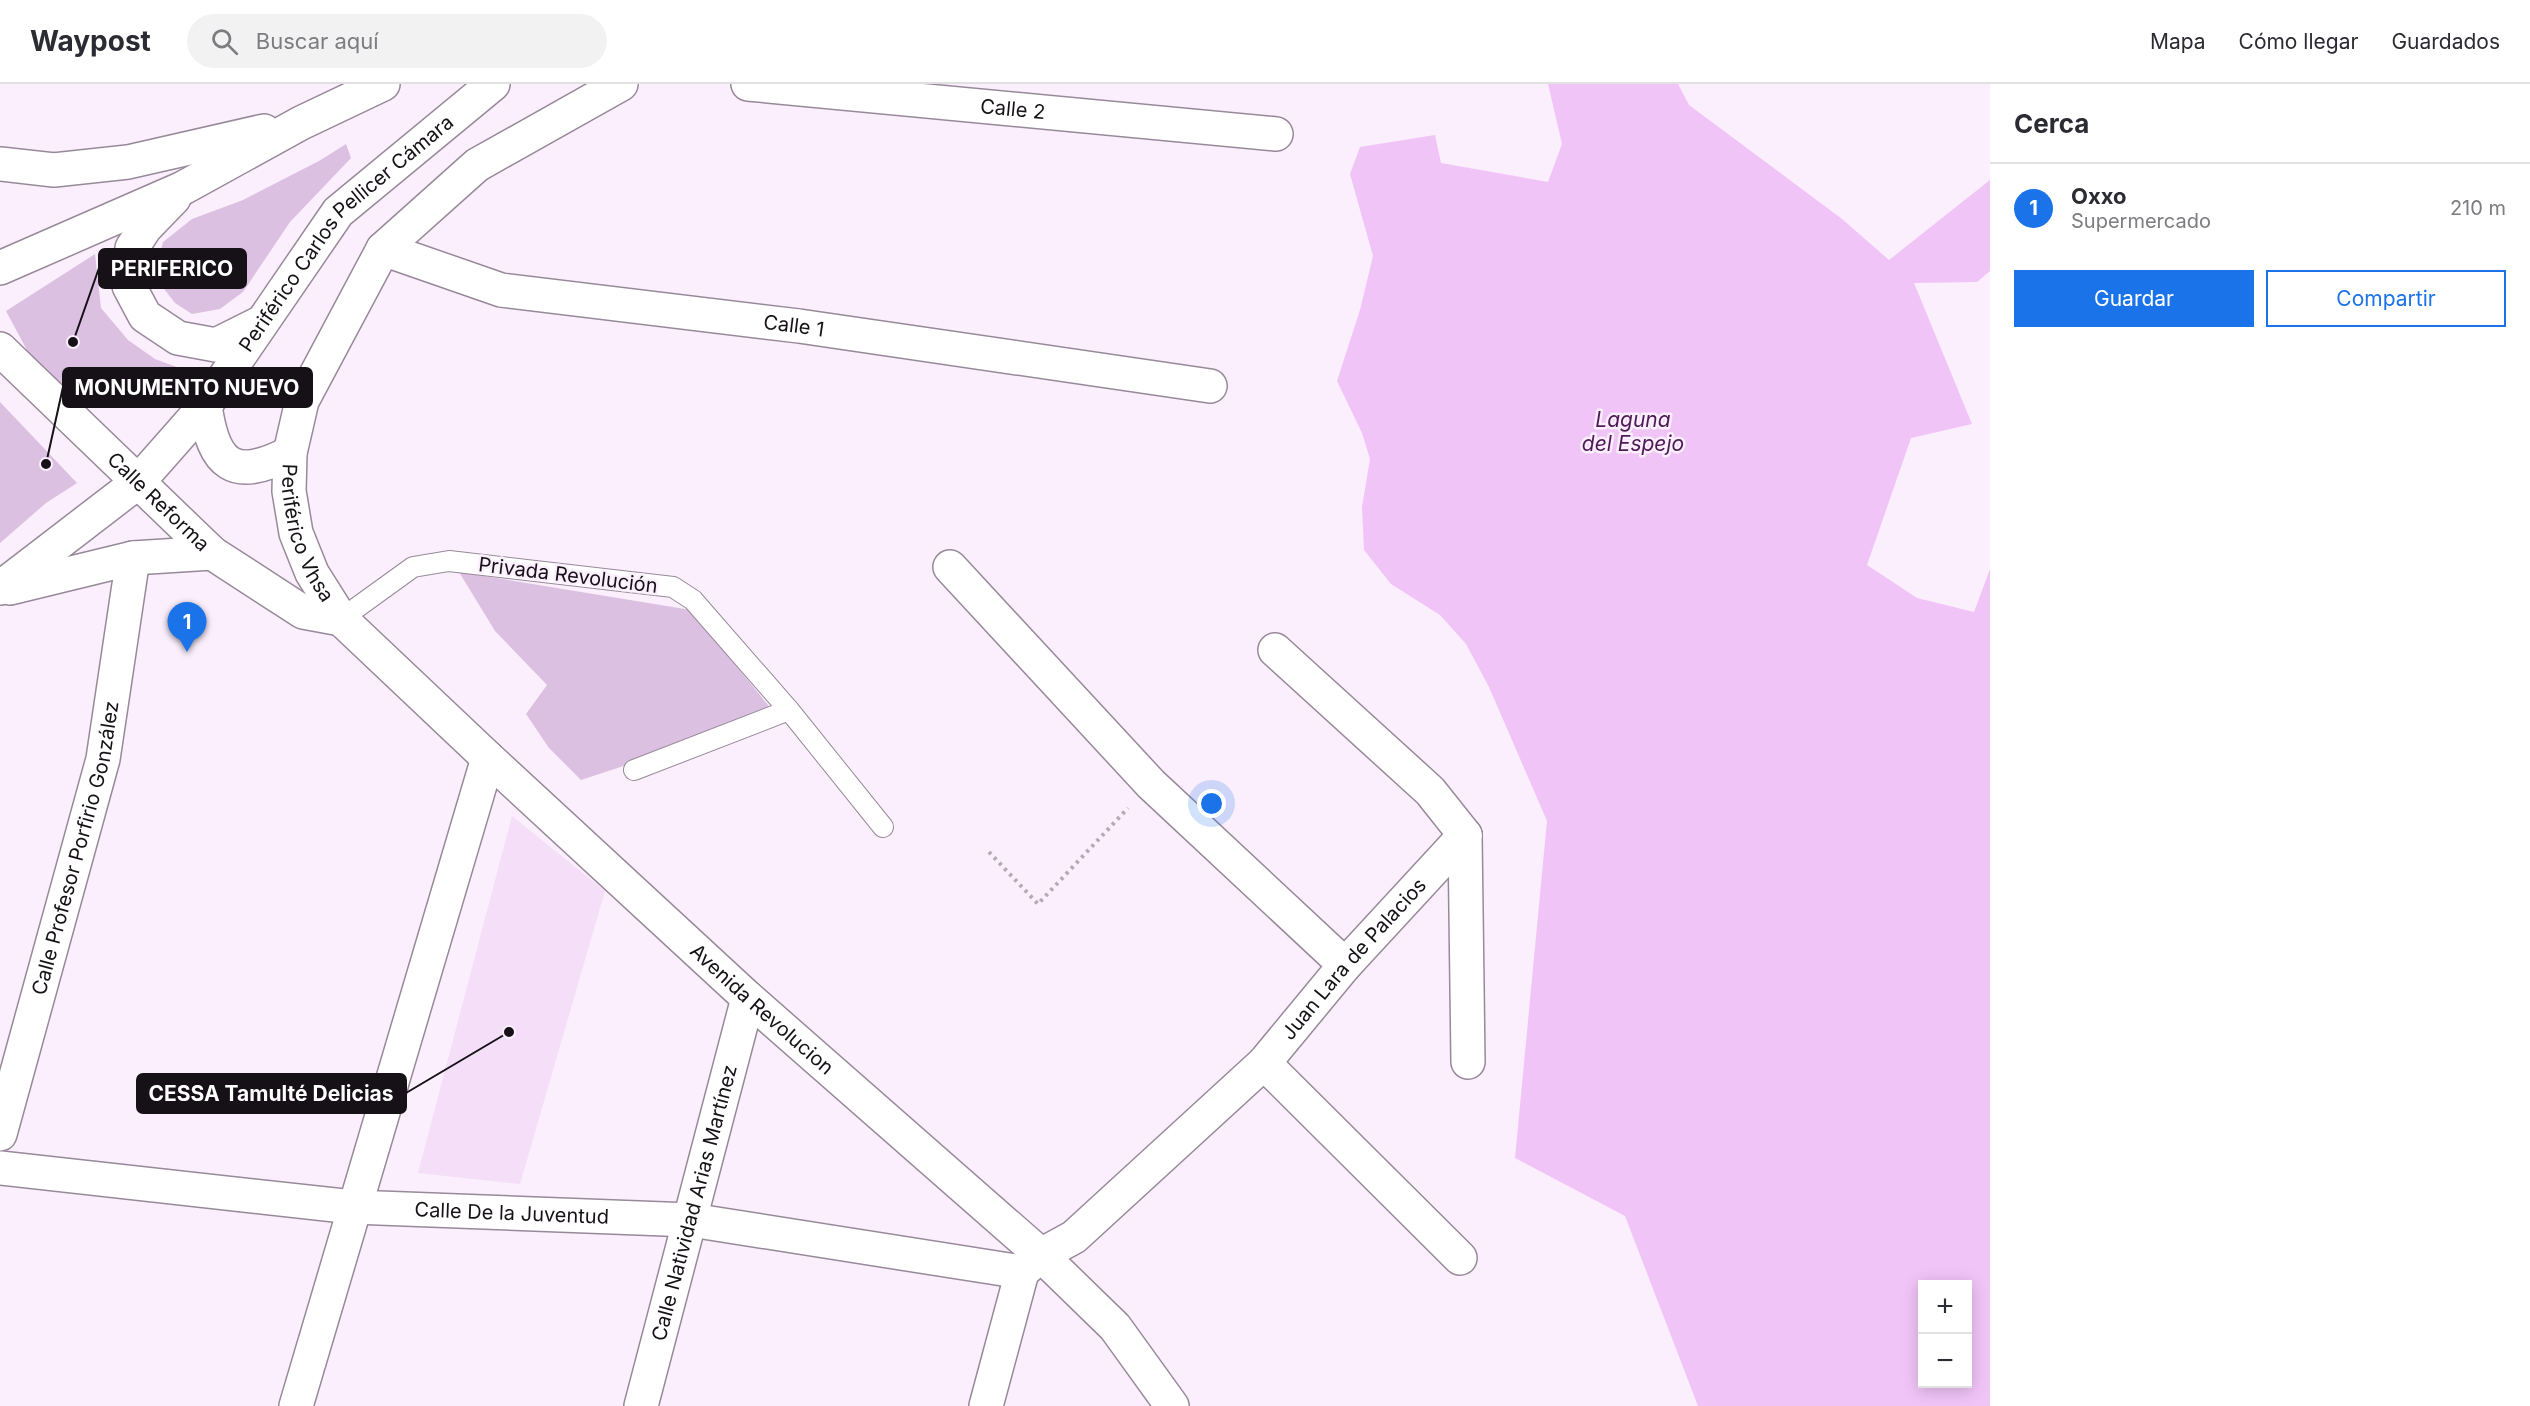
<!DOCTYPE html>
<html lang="es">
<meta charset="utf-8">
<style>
body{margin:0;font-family:Inter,sans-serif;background:#f2f2f3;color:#2b2b33}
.controls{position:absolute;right:18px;bottom:18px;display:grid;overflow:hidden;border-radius:0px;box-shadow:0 3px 15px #0003}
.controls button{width:54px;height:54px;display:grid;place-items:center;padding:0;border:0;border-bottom:2px solid #e1e1e2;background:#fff;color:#2b2b33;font:30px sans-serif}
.you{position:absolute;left:1212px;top:720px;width:21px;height:21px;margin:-15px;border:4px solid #fff;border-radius:50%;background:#1a73e8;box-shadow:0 0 0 9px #1a73e833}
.badge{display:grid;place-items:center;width:39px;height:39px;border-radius:50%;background:#1a73e8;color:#fff;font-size:20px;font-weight:700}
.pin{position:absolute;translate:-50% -50px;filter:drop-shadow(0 2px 3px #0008)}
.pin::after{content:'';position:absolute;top:32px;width:21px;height:18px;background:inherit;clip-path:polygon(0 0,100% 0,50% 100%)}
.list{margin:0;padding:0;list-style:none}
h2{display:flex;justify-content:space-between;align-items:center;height:78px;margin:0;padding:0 24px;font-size:26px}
h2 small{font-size:20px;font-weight:400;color:#7c7c81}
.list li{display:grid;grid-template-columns:39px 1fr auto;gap:18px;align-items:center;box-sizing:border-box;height:90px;padding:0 24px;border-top:2px solid #e1e1e2}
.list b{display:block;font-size:22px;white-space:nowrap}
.list p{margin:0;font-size:20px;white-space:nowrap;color:#7c7c81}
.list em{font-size:20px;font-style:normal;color:#7c7c81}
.actions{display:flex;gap:12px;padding:18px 24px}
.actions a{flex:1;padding:14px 0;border:2px solid #1a73e8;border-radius:0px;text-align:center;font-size:21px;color:#1a73e8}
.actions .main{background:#1a73e8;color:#fff}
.icon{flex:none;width:33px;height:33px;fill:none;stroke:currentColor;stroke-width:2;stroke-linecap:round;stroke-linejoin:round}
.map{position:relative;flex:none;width:1990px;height:1322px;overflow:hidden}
header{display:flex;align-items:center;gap:36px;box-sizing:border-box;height:84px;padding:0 30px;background:#fff;border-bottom:2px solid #e1e1e2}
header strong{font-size:28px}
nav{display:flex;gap:33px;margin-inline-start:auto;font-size:21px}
.search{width:420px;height:54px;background:#f2f2f3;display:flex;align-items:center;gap:15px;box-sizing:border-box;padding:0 21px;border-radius:33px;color:#7c7c81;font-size:22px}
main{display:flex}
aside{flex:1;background:#fff}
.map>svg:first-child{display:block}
.built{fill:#f4def8}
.green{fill:#dcc0e1}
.water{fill:#f0c4f7;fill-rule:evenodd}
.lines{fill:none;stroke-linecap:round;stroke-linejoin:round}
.service-casing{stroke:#98899a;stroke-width:22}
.minor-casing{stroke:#98899a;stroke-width:36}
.tertiary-casing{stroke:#98899a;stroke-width:36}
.secondary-casing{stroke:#98899a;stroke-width:36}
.primary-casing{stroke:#98899a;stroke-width:36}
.path{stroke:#b4a9b5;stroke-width:4;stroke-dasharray:3 4.5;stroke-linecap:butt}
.service{stroke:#fff;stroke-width:20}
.minor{stroke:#fff;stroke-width:33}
.tertiary{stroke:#fff;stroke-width:33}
.secondary{stroke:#fff;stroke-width:33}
.primary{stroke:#fff;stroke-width:33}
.labels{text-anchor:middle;stroke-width:5;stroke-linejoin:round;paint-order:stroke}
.street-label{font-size:20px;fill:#161017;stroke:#fbeefd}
.water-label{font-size:21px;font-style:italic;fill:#4d1a56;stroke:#fbeefd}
.leader{fill:none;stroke:#161017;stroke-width:2}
.callout-dot{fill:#161017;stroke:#fbeefd;stroke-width:2}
.callout{fill:#161017;stroke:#161017;stroke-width:2}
.callout-label{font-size:21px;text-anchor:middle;font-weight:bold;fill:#fff}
</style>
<header>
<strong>Waypost</strong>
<div class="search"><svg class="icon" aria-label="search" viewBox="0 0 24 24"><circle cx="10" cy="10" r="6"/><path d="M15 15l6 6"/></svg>Buscar aquí</div>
<nav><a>Mapa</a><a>Cómo llegar</a><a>Guardados</a></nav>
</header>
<main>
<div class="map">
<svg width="1990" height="1322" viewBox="0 0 1990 1322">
<rect width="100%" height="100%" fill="#fbeefd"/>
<polygon class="built" points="512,732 605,807 520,1100 418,1089"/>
<g class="green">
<polygon points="346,60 351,74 290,138 243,208 220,225 192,230 175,219 154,192 163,158 192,135 243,116 319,77"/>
<polygon points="95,170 101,224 128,256 155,275 185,286 146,308 89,311 56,297 29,270 6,227"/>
<polygon points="0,318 77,399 46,419 0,459"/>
<polygon points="459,488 691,526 772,626 678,664 581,696 549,664 526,630 547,601 495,547"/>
</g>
<path class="water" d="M 1548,0 L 1678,0 L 1689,21 L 1842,135 L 1889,176 L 1990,96 L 1990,187 L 1977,198 L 1914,199 L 1972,340 L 1911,354 L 1867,481 L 1917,514 L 1974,528 L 1990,485 L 1990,1322 L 1698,1322 L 1625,1132 L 1515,1074 L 1547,737 L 1489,603 L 1466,560 L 1440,531 L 1391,500 L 1364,466 L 1362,423 L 1370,375 L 1362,349 L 1337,297 L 1360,226 L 1373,172 L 1350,90 L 1360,63 L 1435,51 L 1441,79 L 1548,98 L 1562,60 ZM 1968,1200 L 1968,1300 L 1922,1300 L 1922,1200 Z"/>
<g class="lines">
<defs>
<g id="service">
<polyline points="341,535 413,483 449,477 673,503 693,516 789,626 883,743"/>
<polyline points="634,686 789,626"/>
</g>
<g id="minor">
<path id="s1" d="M 748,0 L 1276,50"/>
<path id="s2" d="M 383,165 L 501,206 L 799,242 L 1210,302"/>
<polyline points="950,483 1151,700 1345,881"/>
<polyline points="1275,566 1430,707 1465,751"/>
<polyline points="1465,751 1468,978"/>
<polyline points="1264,979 1460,1174"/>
<path id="s3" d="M 0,1050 L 103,675 L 133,474"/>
<path id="s4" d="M 0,1084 L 353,1123 L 691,1136 L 1022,1188"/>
<polyline points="296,1322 488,674"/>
<path id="s5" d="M 641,1322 L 748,914"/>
<path id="s6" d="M 986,1322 L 1022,1188 L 1041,1171 L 1074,1153 L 1264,979 L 1345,881 L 1465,751"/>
</g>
<g id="tertiary">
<path id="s7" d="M 621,0 L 477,81 L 383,165 L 302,317 L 290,369 L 289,407 L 296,449 L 312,489 L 341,535 L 488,674 L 748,914 L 1041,1171 L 1115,1243 L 1172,1322"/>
</g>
<g id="secondary">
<path id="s8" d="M 0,265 L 212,469 L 303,528 L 341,535"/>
</g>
<g id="primary">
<polyline points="0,80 54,86 128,78 264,47"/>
<polyline points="174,114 145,144 132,164 129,202 145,232 178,254 216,261 258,240"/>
<polyline points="0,184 183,104 301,39 383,0"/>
<path d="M 205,322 C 214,382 233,398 290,369"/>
<path id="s9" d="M 0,504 L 138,398 L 205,322 L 338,128 L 493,0"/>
<polyline points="10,504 133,474 212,469"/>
</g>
</defs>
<use href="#service" class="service-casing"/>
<use href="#minor" class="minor-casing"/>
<use href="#tertiary" class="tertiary-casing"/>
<use href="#secondary" class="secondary-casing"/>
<use href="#primary" class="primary-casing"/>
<polyline class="path" points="989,768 1038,820 1128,724"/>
<use href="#service" class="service"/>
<use href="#minor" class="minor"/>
<use href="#tertiary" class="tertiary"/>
<use href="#secondary" class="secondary"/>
<use href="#primary" class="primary"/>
</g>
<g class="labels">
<g class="street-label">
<text dy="7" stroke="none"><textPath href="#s1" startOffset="266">Calle 2</textPath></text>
<text dy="7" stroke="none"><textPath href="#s9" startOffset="500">Periférico Carlos Pellicer Cámara</textPath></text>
<text dy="7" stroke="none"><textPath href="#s2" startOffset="420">Calle 1</textPath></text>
<text dy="7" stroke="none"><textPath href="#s8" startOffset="220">Calle Reforma</textPath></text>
<text dy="7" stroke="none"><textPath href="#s7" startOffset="600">Periférico Vhsa</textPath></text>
<text transform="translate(568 491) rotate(7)" y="7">Privada Revolución</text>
<text dy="7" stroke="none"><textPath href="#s3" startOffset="296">Calle Profesor Porfirio González</textPath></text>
<text dy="7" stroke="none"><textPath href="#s6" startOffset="597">Juan Lara de Palacios</textPath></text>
<text dy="7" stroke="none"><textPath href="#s7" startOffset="1269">Avenida Revolucion</textPath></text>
<text dy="7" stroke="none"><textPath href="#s5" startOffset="210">Calle Natividad Arias Martínez</textPath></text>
<text dy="7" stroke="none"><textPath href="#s4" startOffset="514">Calle De la Juventud</textPath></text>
</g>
<g class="water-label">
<text x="1633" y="343">Laguna<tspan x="1633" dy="24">del Espejo</tspan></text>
</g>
</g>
<path class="leader" d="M73 258L99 184M46 380L63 303M509 948L406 1009"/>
<g class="callout-dot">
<circle cx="73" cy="258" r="6"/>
<circle cx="46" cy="380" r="6"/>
<circle cx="509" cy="948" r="6"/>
</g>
<g class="callout">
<rect x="99" y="165" width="147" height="39" rx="6"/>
<rect x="63" y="284" width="249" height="39" rx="6"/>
<rect x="137" y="990" width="269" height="39" rx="6"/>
</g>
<g class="callout-label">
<text x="172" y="192">PERIFERICO</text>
<text x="187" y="311">MONUMENTO NUEVO</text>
<text x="271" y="1017">CESSA Tamulté Delicias</text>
</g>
</svg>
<div class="controls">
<button>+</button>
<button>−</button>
</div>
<div class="you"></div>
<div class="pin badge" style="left:187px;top:568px">1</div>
</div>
<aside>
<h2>Cerca<small></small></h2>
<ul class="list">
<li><span class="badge">1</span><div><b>Oxxo</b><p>Supermercado</p></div><em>210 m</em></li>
</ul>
<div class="actions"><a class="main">Guardar</a><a>Compartir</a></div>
</aside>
</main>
